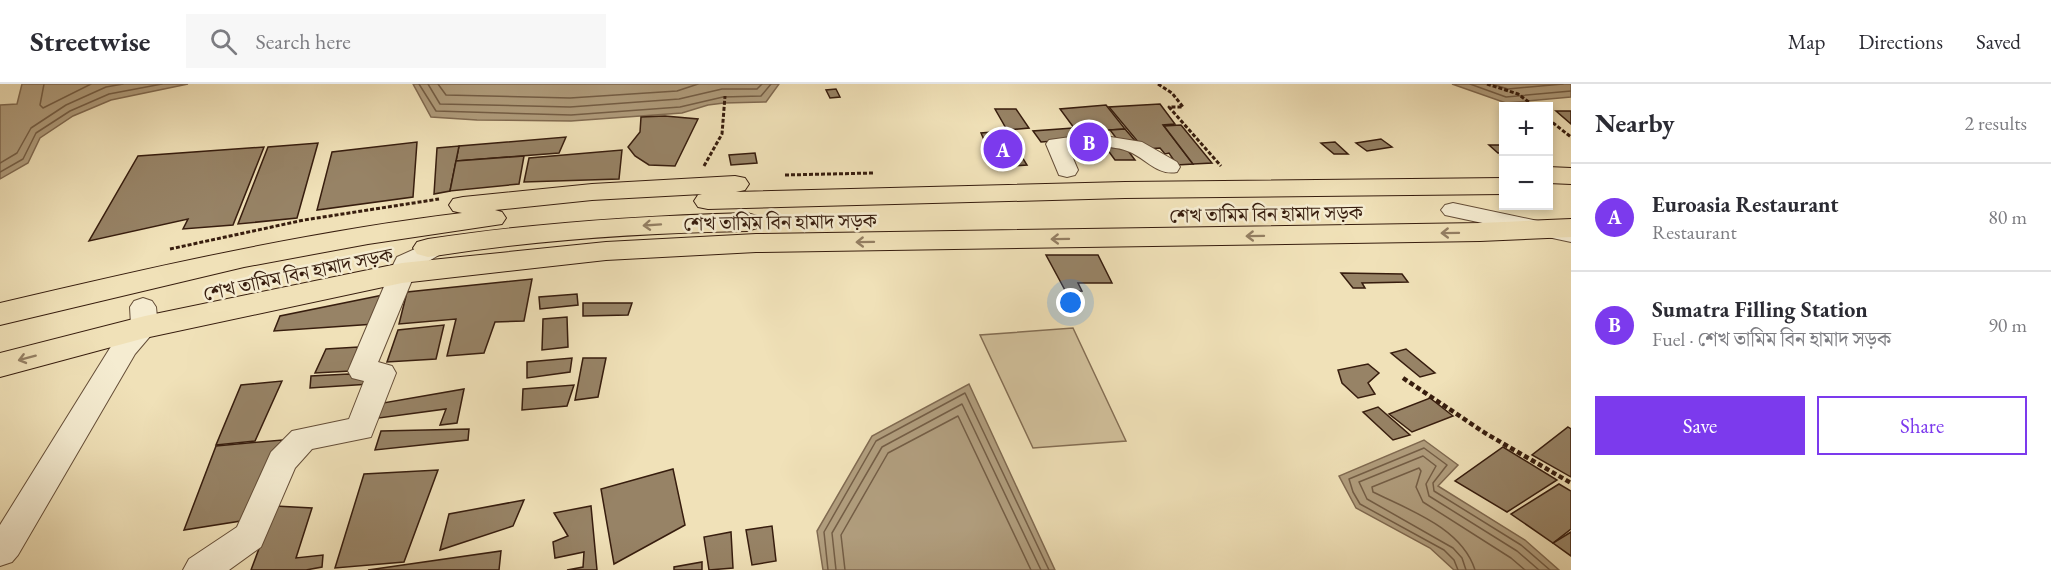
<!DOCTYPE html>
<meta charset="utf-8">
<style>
body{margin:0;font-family:"EB Garamond","Noto Serif Bengali",serif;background:#f7f7f7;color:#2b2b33}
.controls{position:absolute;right:18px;top:18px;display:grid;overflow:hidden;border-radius:0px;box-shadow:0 3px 9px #0003}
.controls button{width:54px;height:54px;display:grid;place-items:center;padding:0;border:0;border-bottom:2px solid #e1e1e2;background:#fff;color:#2b2b33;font:30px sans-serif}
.you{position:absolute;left:1071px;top:219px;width:21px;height:21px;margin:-15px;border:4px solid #fff;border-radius:50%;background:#1a73e8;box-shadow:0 0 0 9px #1a73e833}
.badge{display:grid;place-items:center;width:39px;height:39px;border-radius:50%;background:#7c3aed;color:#fff;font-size:20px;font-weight:700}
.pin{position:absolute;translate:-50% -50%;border:3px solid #fff;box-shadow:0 2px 6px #0006}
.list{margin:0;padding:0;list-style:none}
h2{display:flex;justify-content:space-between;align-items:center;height:78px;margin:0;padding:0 24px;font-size:26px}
h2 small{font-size:20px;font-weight:400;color:#7c7c81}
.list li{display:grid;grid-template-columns:39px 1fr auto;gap:18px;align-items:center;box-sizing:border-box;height:108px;padding:0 24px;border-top:2px solid #e1e1e2}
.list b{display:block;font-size:22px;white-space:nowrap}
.list p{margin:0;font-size:20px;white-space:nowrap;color:#7c7c81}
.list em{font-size:20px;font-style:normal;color:#7c7c81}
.actions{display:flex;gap:12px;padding:18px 24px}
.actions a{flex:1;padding:14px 0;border:2px solid #7c3aed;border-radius:0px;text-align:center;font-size:21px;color:#7c3aed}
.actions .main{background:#7c3aed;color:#fff}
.icon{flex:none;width:33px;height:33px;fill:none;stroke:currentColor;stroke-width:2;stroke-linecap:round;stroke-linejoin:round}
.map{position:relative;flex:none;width:1571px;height:486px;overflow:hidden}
header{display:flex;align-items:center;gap:36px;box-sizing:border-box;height:84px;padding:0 30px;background:#fff;border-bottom:2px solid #e1e1e2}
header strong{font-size:28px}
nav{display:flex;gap:33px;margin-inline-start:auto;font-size:21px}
.search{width:420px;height:54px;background:#f7f7f7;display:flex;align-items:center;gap:15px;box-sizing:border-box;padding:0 21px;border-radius:0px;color:#7c7c81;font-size:22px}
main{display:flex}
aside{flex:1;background:#fff}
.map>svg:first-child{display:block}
.green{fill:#d1c09b;stroke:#846e54;stroke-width:1.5}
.water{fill:#b19e7e;stroke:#806a51;stroke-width:1.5}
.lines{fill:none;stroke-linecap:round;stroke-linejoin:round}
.shore{stroke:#745e46;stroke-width:1.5}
.building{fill:#978366;stroke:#371d0e;stroke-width:1.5}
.minor-casing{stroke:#654e38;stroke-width:2}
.major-casing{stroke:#371d0e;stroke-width:2}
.path-far1{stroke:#371d0e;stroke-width:3;stroke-dasharray:4 2;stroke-linecap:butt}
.path{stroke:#371d0e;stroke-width:4.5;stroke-dasharray:5 3;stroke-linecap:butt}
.minor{fill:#f5ecd1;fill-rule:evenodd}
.major{fill:#f0e1b8;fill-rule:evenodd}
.oneway{stroke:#947f63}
.labels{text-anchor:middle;stroke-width:5;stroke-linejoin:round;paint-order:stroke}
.street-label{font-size:20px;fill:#371d0e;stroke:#f5ecd1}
</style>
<header>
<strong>Streetwise</strong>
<div class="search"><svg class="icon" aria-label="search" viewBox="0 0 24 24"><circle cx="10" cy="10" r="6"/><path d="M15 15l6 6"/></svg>Search here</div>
<nav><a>Map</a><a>Directions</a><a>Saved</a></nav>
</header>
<main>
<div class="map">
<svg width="1571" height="486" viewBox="0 0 1571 486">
<rect width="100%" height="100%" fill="#f0e1b8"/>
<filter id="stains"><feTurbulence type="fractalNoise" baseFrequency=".00333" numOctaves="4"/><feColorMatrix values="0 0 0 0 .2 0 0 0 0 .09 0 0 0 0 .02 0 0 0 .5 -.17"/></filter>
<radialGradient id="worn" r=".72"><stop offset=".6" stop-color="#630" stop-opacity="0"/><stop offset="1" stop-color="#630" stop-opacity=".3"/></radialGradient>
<polygon class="green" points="1073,244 1126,357 1033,364 980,251"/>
<g class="water">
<polygon points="22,0 188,0 111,16 73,32 40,54 28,79 0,95 0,21 17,20"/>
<polygon points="413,0 779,0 766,18 724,19 708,21 682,29 571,37 477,36 431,33"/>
<polygon points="1452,0 1571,0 1571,13 1506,19"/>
<polygon points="969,300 1055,486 823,486 817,447 872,352"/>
<polygon points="1424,356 1458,381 1438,402 1525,456 1559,486 1454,486 1430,464 1356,424 1339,392"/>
</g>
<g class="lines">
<g class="shore">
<polyline points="44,0 40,21 43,24 91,0"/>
<polyline points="419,0 436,27 571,31 680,23 723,13 761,12 771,0"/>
<polyline points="428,0 440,20 570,23 679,15 722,5 757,5 762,0"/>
<polyline points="438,0 446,11 570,14 677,7 698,0"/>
<polyline points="1470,0 1506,13 1571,7"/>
<polyline points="1492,0 1508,5 1563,0"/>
<polyline points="0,79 17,69 31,44 66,21 106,3 123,0"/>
<polyline points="0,88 23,75 36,49 70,27 109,10 162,0"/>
<polyline points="828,486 824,448 876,357 965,309 1049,486"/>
<polyline points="836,486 832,449 882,363 962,320 1041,486"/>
<polyline points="845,486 841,451 888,369 958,332 1031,486"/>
<polyline points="1458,486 1454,476 1444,466 1360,420 1353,408 1349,395 1424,364 1447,381 1433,399 1434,407 1521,461 1550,486"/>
<polyline points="1466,486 1462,474 1453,464 1367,415 1359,398 1423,372 1436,382 1426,400 1429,412 1517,467 1539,486"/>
<path d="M 1475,486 C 1462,444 1409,426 1373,408 L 1372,403 L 1419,384 L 1421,387 L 1416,403 L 1423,418 L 1511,474 L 1525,486"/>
</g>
</g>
<g class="building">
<polygon points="836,5 840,13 830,14 826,6"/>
<polygon points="1160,20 1175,40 1163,41 1193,80 1177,81 1169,69 1165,70 1160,64 1144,65 1109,23"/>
<polygon points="1106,21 1125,45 1077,48 1060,25"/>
<polygon points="995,25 1016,25 1029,44 1007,46"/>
<polygon points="1556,27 1571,27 1571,40"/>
<polygon points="665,32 698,35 675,82 649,81 635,72 628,63 640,48 641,33"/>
<polygon points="1181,41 1212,79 1193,80 1164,42"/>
<polygon points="1073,44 1082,55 1041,58 1033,47"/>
<polygon points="1125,45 1137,59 1120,59 1110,46"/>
<polygon points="1006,47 1027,81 996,83 981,49"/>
<polygon points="566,53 559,69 456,77 459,62"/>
<polygon points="1381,55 1392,63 1367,67 1356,59"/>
<polygon points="417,58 413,113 317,126 332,68"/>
<polygon points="1335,58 1348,70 1334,70 1321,59"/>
<polygon points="318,59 297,134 238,140 268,63"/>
<polygon points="1123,60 1135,76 1115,76 1104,61"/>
<polygon points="1489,61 1503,61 1504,69 1498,69"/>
<polygon points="459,62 450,107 434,110 437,64"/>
<polygon points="264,63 233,141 183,145 188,135 89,157 138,72"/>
<polygon points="622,66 619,95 524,98 529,74"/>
<polygon points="755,69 757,79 731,81 729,71"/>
<polygon points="524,72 519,100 450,107 456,77"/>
<polygon points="1046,171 1098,171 1112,199 1078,199 1082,207 1066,208"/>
<polygon points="1341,189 1402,190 1408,198 1362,199 1365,204 1353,204"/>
<polygon points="532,195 524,237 495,238 484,269 447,272 456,235 399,240 407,208"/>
<polygon points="577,210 578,221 540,225 539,213"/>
<polygon points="383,211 375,240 274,247 280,232"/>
<polygon points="583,219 632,219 628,231 583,232"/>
<polygon points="567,233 568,263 542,266 543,235"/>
<polygon points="444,241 436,275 387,278 398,246"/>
<polygon points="358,263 351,287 315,289 326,265"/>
<polygon points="1406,265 1435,289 1420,293 1391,269"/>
<polygon points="572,274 570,288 527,294 527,278"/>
<polygon points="583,274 606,274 598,313 575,316"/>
<polygon points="1368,280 1379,289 1368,299 1375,310 1358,314 1342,299 1338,286"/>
<polygon points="349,290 370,295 370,300 310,304 311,292"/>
<polygon points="282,297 255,357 216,361 241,301"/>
<polygon points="574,301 567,322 522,326 523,305"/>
<polygon points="464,305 457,339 440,341 446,325 379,334 377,320"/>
<polygon points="1430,314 1453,332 1412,348 1389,330"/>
<polygon points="1378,323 1410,351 1393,356 1363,328"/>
<polygon points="1568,343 1571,345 1571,393 1532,371"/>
<polygon points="469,345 468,356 375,366 381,347"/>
<polygon points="282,356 247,436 184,446 216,362"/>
<polygon points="1503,363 1557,396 1507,428 1455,397"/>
<polygon points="673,385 685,441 614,480 601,405"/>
<polygon points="438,386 404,478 335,484 364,390"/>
<polygon points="1559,400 1571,407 1571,445 1553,459 1511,430"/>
<polygon points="524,416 513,442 440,466 449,430"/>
<polygon points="275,422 312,424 296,474 323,471 322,483 306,486 251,486"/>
<polygon points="591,422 597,486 567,486 583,483 584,468 555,474 553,458 568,452 554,429"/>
<polygon points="772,442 776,477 752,481 746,446"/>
<polygon points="731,448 733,484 709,486 704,453"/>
<polygon points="1571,448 1571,472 1553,459"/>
<polygon points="501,467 499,486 368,486"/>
<polygon points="702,478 702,486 674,486 674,483"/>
</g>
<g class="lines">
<defs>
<g id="minor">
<path d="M 1092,50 L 1142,58 L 1177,78 L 1180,83 L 1177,88 C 1158,92 1146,75 1130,68 C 1112,60 1088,63 1069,65 L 1078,86 L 1075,91 L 1067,93 L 1059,91 L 1046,60 L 1049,56 Z"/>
<polygon points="1453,119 1571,144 1571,158 1445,131 1441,126 1445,121"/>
<polygon points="435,156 444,158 447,163 444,168 417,184 379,276 378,278 392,282 396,289 371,353 312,365 295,384 261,463 229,486 183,486 189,475 237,443 271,368 292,347 349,335 364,297 352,294 348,287 394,179 397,173"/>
<polygon points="143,214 152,217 156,223 158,243 135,270 18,471 12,478 0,482 0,441 115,256 131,241 130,223 134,217"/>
</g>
<g id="major">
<polygon points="1548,83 1571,84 1571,100 1548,99"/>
<path d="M 735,92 L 745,94 L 749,100 L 745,106 L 736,108 L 1125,98 L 1504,94 L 1504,110 L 1125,114 L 708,125 L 698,123 L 694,117 L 698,111 L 702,110 L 592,116 L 495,126 L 502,128 L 506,134 L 502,140 L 368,160 L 244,183 L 0,241 L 0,219 C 153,183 306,148 462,129 L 453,127 L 449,121 L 453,115 L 463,113 L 592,100 Z"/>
<path d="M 747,129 L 757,132 L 761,138 L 757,144 L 747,147 C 640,149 534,156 428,173 L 417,170 L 413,164 L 417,158 L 428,155 C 534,139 640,132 747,129 Z"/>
<polygon points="1571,135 1571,153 1480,157 756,168 606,176 402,199 145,254 0,293 0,269 145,232 402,179 606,158 756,150 1480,139"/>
</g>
</defs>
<use href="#minor" class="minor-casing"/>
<use href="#major" class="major-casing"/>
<g class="path-far1">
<polyline points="1158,0 1172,9 1183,23 1169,23 1221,82"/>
<polyline points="1487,0 1518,10 1534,22"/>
<polyline points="1548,35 1571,53"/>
<polyline points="704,82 722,50 725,12"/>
<polyline points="785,91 873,89"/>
<polyline points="170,165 304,136 439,115"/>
</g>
<polyline class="path" points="1403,294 1485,349 1571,399"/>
<use href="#minor" class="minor"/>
<use href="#major" class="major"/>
</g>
<defs><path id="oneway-shaft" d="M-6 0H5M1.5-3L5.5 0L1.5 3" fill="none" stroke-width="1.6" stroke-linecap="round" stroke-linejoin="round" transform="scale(1.5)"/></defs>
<g class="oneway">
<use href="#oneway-shaft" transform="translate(652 141) rotate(176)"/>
<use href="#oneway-shaft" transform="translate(1450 149) rotate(179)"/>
<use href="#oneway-shaft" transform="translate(1255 152) rotate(179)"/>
<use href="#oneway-shaft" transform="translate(1060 155) rotate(179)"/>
<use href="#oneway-shaft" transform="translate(865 158) rotate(179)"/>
<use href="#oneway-shaft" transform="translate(27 274) rotate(165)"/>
</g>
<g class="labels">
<g class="street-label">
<text transform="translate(1266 130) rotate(-1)" y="7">শেখ তামিম বিন হামাদ সড়ক</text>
<text transform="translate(780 138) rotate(-1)" y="7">শেখ তামিম বিন হামাদ সড়ক</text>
<text transform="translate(298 190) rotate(-12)" y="7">শেখ তামিম বিন হামাদ সড়ক</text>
</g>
</g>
<rect width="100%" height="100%" filter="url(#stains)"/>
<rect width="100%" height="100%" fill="url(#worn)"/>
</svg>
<div class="controls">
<button>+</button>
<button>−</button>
</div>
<div class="you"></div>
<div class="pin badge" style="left:1003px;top:65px">A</div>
<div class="pin badge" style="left:1089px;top:58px">B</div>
</div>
<aside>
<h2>Nearby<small>2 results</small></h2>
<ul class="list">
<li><span class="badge">A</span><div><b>Euroasia Restaurant</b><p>Restaurant</p></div><em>80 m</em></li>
<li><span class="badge">B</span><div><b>Sumatra Filling Station</b><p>Fuel · শেখ তামিম বিন হামাদ সড়ক</p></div><em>90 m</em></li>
</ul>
<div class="actions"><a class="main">Save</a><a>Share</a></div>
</aside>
</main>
